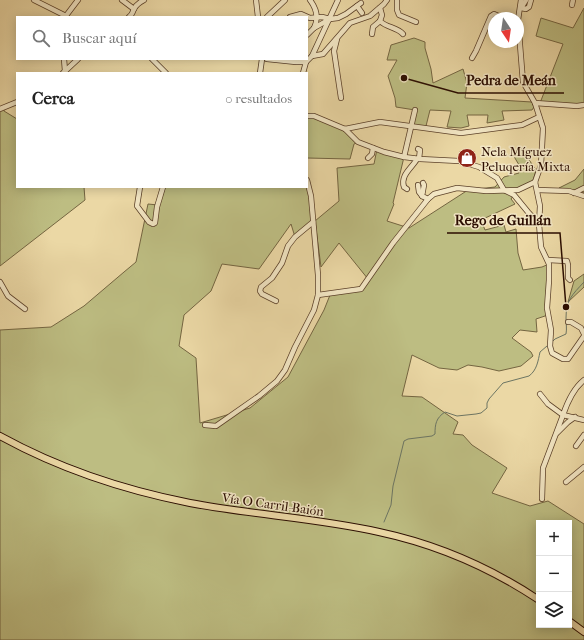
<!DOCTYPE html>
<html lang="es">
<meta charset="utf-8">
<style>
body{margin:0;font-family:"IM FELL French Canon",serif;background:#f2f2f2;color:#222}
.controls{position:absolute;right:12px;bottom:12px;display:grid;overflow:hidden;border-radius:0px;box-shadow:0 2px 10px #0003}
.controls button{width:36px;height:36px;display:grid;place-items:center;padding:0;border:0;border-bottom:1px solid #e0e0e0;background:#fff;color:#222;font:20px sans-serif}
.compass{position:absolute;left:488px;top:12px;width:36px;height:36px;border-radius:50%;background:#fff;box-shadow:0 2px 10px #0003;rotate:167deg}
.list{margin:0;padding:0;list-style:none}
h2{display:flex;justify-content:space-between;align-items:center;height:52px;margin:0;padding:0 16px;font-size:17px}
h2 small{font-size:13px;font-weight:400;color:#767676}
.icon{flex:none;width:22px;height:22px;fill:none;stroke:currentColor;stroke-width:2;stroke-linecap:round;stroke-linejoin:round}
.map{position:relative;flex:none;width:584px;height:640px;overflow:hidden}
.search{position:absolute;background:#fff;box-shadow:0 2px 10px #0003;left:16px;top:16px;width:292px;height:44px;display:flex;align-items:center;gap:10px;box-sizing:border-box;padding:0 14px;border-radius:0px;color:#767676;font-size:15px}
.panel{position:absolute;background:#fff;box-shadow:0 2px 10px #0003;left:16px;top:72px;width:292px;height:116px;border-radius:0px}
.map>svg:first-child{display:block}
.green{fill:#bdbd82;stroke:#746541;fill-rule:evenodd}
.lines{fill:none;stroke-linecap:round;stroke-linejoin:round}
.stream{stroke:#6c7563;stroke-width:1}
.minor-casing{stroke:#5b4029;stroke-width:6}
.highway-casing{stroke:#2b0d00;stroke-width:8}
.minor{stroke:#f2e6c4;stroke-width:4.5}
.highway{stroke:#ebd8a5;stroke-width:6}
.labels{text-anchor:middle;stroke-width:3;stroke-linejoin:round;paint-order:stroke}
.poi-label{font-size:13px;fill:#2b0d00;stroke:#f2e6c4;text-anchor:start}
.street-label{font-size:13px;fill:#2b0d00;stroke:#f2e6c4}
.leader{fill:none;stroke:#2b0d00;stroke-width:1.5}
.callout-dot{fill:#2b0d00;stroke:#f2e6c4;stroke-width:1.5}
.callout-label{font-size:14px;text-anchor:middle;font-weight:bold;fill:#2b0d00;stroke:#f2e6c4;stroke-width:3;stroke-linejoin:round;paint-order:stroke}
</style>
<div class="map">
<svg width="584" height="640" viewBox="0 0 584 640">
<rect width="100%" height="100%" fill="#ebd8a5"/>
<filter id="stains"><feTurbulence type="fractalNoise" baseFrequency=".005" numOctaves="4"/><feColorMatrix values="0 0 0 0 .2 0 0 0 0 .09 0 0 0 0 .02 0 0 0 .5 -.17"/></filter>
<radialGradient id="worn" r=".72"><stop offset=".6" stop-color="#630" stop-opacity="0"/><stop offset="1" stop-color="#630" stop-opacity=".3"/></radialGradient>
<g class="green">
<polygon points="584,8 584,105 540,103 563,44 536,36 541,18 573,28"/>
<polygon points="414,38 425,42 425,48 431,69 433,83 463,69 467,83 465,98 532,102 534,107 532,110 502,111 504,120 487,123 488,115 467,115 469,126 461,128 447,127 451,111 430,110 426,126 412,125 415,110 396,107 395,98 388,76 397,60 387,60 391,45"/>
<polygon points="4,107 4,111 17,119 17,187 84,187 85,200 0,266 0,109"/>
<polygon points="307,116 338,125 358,142 354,144 350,159 307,158"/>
<path d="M 521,148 L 536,170 L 533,181 L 519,187 L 511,199 L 515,204 L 481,220 L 485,230 L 504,225 L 506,232 L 516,229 L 518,253 L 523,270 L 542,267 L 549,264 L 548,315 L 536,319 L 537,332 L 520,330 L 512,338 L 531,352 L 533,356 L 521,366 L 499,371 L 482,367 L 468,365 L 457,370 L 439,368 L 412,355 L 402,396 L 422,397 L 458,422 L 453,434 L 463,435 L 472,445 L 507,468 L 492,493 L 530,506 L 548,501 L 584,524 L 584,640 L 0,640 L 0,330 L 51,327 L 84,306 L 124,272 L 136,262 L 148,204 L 158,205 L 163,187 L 307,187 L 307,178 L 313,222 L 295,237 L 291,224 L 259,269 L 222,264 L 211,291 L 184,315 L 179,346 L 196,358 L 200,423 L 250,408 L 288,377 L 324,310 L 330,295 L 361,289 L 368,279 L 339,243 L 321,267 L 315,221 L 339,201 L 337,168 L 374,164 L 377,149 L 404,157 L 393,203 L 394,204 L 387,221 L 409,228 L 468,190 L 495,187 L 504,177 L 519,173 L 519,165 L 512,153 ZM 539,523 L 569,523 L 569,625 L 539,625 Z"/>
<polygon points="584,169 584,194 576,191 559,188 575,180"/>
<polygon points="584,274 584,287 568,302 574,281"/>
</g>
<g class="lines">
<g class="stream">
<path d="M 552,342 L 555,339 L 566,334 C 567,329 566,323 566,318 C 566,300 572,295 584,282"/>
<path d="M 384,522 L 391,505 L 393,486 L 404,441 L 408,439 L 432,436 L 435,434 C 435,424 436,418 445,412 L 457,416 L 476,414 L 481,413 L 487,408 L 487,403 L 489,399 L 503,383 L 529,376 C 537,370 538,361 540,352 L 547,346"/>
</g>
<defs>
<g id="minor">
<polyline points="34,0 66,16"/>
<polyline points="122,0 134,9"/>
<polyline points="256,0 258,17"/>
<polyline points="397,0 397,10 399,15 416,22"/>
<polyline points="521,0 518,20 523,82 535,103 543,128 541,165 535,182"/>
<polyline points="526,0 521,8 526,9 529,7 531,0"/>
<polyline points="572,5 573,0"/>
<polyline points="357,6 362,13"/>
<path d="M 380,8 L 382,15 L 380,21 C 387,28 397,27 403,34"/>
<polyline points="65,17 78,0"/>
<path d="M 129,17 C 133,14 132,13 134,9 C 136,5 140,2 144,0"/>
<polyline points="267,17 285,0"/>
<polyline points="290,17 301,14 310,18 322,17 330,19"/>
<polyline points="314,28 330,19 338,18 346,14 361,3"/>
<polyline points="372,34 373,27 380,21"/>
<path d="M 307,35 C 309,33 312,30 314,28 C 319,18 316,8 310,0"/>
<polyline points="337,39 334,51 341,98"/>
<polyline points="312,56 338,0"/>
<polyline points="472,58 476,51 491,16 494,14 503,18"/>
<polyline points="64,59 65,71"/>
<polyline points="152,59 166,73"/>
<polyline points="267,59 296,62 306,62 312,56 323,54 350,23 370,16 384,4 387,0"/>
<polyline points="63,73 78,59"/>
<polyline points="260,73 262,59"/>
<polyline points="303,73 306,62"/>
<polyline points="535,103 577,106 584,105"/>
<polyline points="0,109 17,102"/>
<polyline points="307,116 314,116 345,129 380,122 461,133 522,125 539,117"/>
<polyline points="345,129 358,142 384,152 404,157 420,159 459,161 479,167 497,178 504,190"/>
<polyline points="418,149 420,150 419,159"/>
<polyline points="404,157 415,110"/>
<polyline points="368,158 372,154 373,148"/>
<polyline points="423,183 424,185 422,196 428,199"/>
<polyline points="418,185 419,192 422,196"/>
<polyline points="140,187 137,206 149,222 153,224 155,223 157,207 163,187"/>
<path d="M 407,189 L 404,187 C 400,175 412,168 417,159"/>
<polyline points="537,190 569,191 584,196"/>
<polyline points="506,191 514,195 528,212 539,224 540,206 535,182"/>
<polyline points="574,193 584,188"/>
<polyline points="539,224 541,247 549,264 549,280 547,308 551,330 550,346 552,353 563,359 568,359 584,336"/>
<polyline points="548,260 567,261 568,265 568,278 570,280"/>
<polyline points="0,282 8,296 25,309"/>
<polyline points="318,295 361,289 393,243 428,199 434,194 457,188 486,191 518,190 535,182"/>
<polyline points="276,301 262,294 260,291 261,287 272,278 282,263 288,246 295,237 313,222"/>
<polyline points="568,322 571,322 581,328 584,334"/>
<path d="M 540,394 L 548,404 L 563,415 C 567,403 574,388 584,380"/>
<polyline points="205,425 216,426 259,396 277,381 285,370 295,347 314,310 318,295 318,275 311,196 307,180"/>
<polyline points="557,433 568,422 575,417"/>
<polyline points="576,446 584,435"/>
<polyline points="566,482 584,467"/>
<polyline points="542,499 543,468 563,415 584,420"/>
</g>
<g id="highway">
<path d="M 0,436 C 60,469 124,490 190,503 C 253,515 317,518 379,532 C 435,544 491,568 539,600"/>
<polyline points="569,621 584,632"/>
</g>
</defs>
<use href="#minor" class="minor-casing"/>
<use href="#highway" class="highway-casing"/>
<use href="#minor" class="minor"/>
<use href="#highway" class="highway"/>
</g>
<defs>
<symbol id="shop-disc" viewBox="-11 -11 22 22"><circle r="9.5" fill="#8f2418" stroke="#f2e6c4"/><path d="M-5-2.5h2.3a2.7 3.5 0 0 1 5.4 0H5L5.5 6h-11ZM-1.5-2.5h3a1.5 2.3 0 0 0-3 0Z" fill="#fff"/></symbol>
</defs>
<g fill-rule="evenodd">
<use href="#shop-disc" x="456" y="147" width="22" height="22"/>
</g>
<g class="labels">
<g class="poi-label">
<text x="481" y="156">Nela Míguez<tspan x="481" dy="15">Peluqería Mixta</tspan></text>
</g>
<g class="street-label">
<text transform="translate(273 504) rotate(8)" y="5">Vía O Carril-Baión</text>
</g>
</g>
<path class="leader" d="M404 78L458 93H564M566 307L560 233H447"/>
<g class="callout-dot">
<circle cx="404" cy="78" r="4"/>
<circle cx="566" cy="307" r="4"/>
</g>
<g class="callout-label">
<text x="511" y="85">Pedra de Meán</text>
<text x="503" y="225">Rego de Guillán</text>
</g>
<rect width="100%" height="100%" filter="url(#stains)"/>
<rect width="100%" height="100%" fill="url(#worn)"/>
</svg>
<div class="controls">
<button>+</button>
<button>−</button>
<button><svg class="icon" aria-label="layers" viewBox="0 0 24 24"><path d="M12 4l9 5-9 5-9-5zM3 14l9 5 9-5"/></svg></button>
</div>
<svg class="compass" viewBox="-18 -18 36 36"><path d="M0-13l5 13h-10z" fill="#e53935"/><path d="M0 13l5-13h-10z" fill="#767676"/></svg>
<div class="search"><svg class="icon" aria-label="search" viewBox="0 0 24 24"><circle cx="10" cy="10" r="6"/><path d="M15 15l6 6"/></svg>Buscar aquí</div>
<section class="panel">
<h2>Cerca<small>0 resultados</small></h2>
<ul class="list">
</ul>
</section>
</div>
